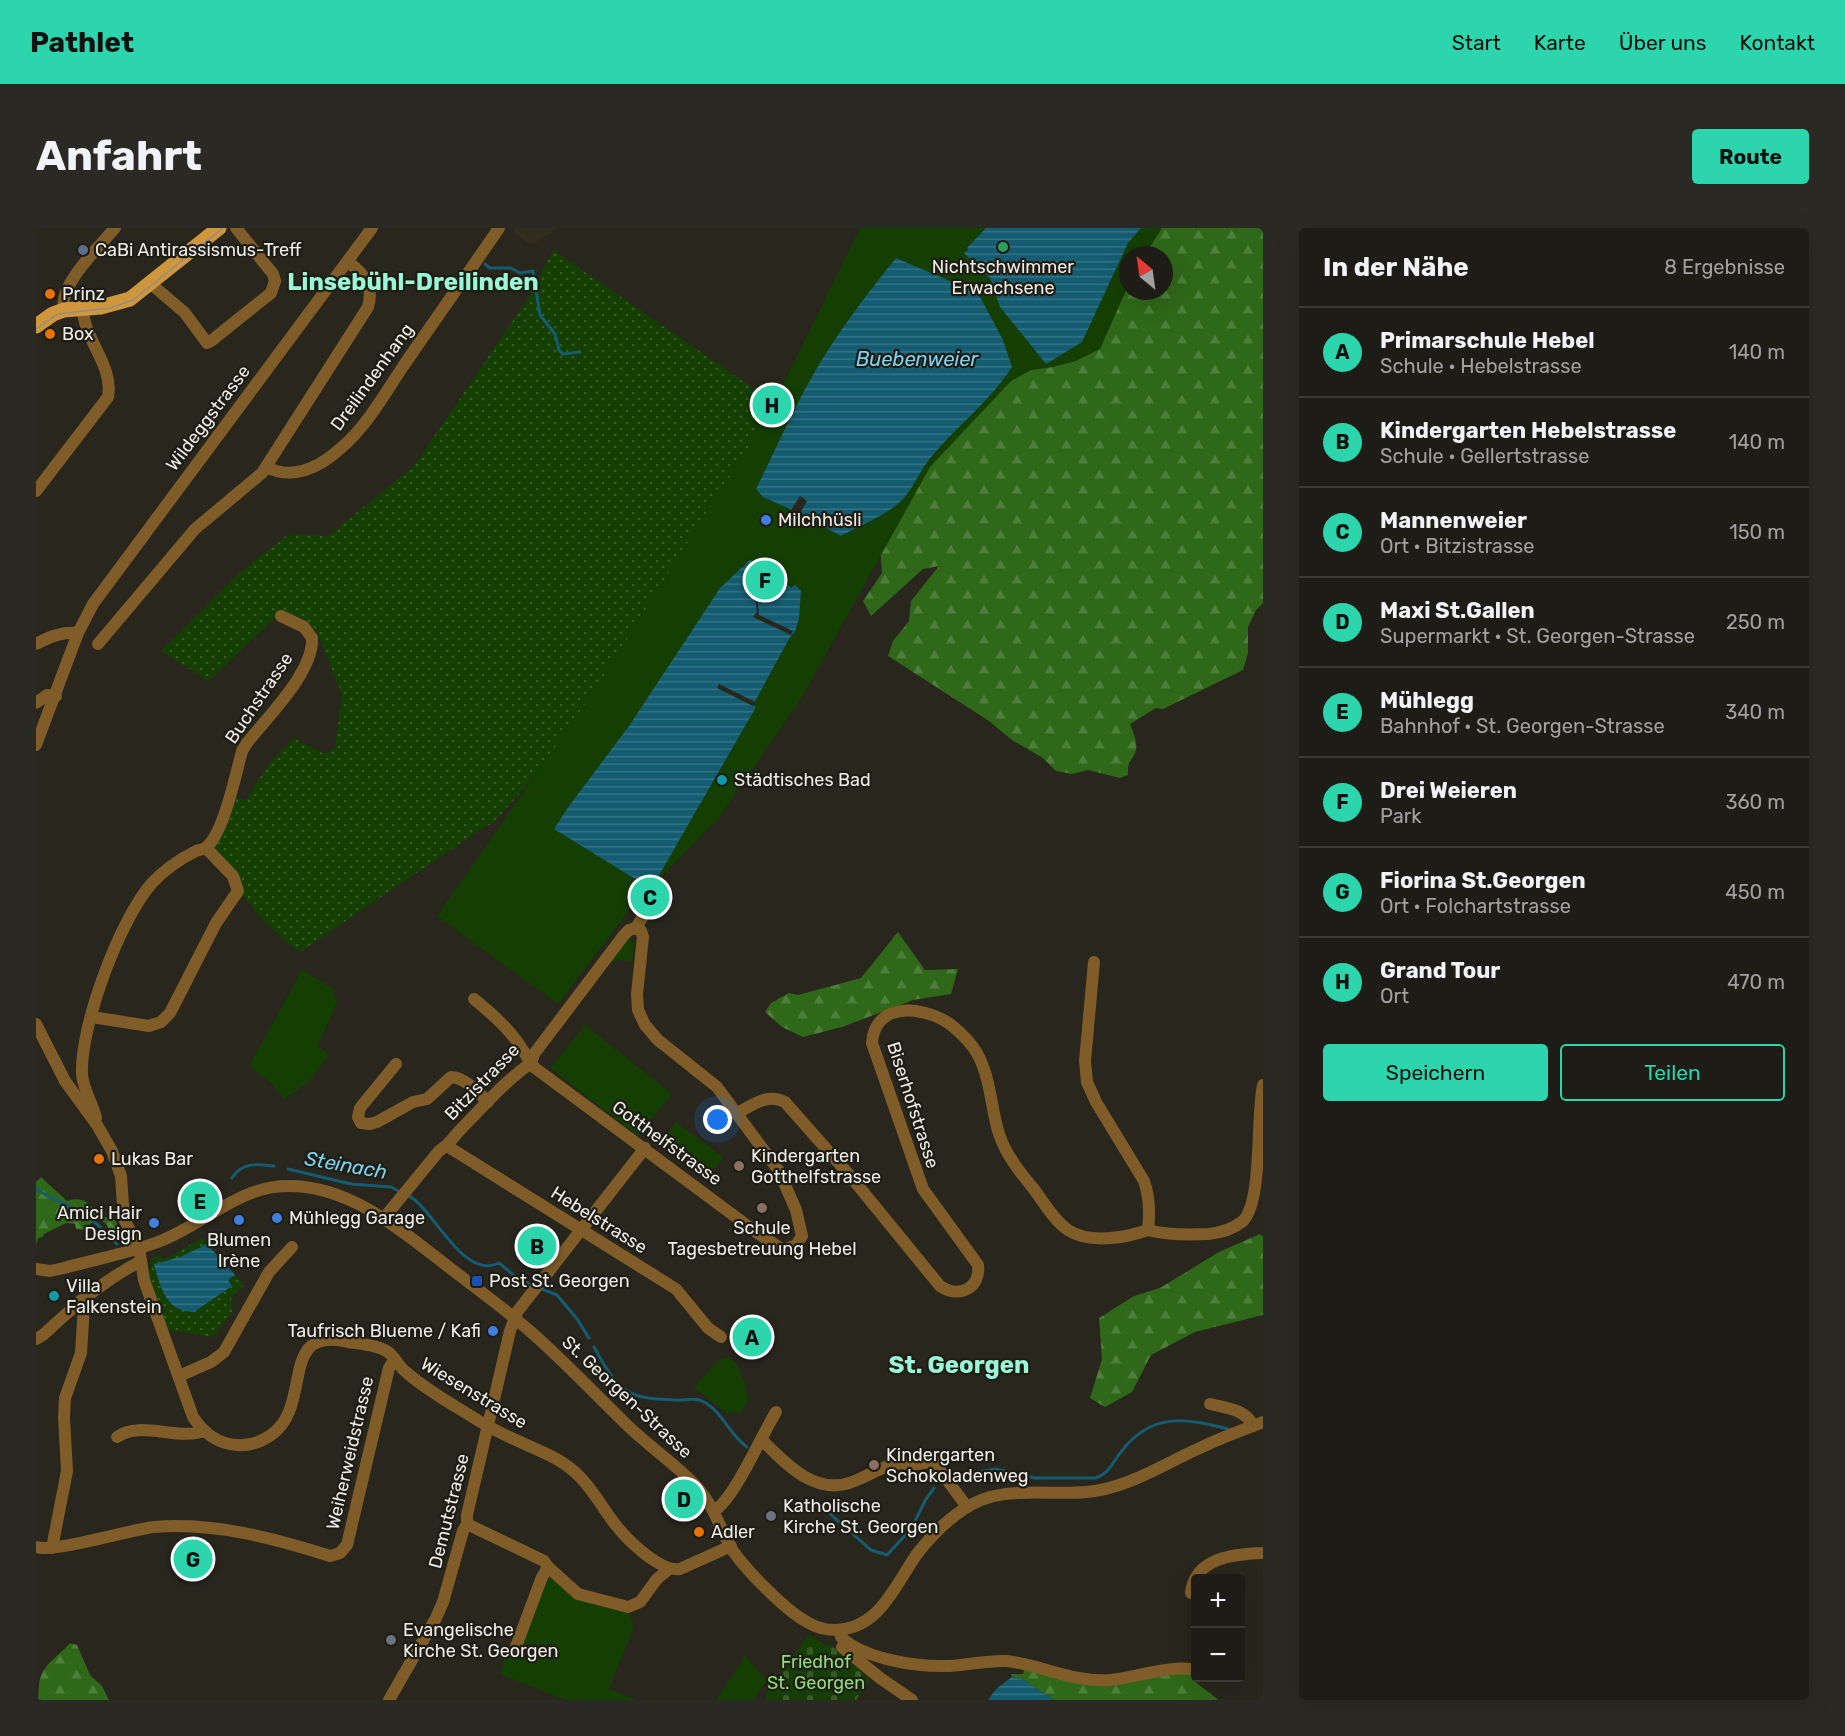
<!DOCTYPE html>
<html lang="de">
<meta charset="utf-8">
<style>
body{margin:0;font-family:Rubik,sans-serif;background:#2b2923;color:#f1f3f6}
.controls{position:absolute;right:18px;bottom:18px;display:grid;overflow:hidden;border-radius:6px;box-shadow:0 6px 24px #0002}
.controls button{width:54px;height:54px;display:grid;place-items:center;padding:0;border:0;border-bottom:2px solid #3c3a35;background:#1e1c16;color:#f1f3f6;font:30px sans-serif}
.compass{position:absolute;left:1083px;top:18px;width:54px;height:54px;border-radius:50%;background:#1e1c16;box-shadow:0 6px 24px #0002;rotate:331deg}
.you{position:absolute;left:682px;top:892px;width:21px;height:21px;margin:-15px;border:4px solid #fff;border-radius:50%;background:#1a73e8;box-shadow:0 0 0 9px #1a73e833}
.badge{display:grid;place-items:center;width:39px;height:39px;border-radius:50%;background:#2cd5ab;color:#111;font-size:20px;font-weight:700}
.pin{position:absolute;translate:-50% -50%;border:3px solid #fff;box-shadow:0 2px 6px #0006}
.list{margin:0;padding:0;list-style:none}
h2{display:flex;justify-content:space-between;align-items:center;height:78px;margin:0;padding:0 24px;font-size:26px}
h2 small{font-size:20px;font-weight:400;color:#a1a1a1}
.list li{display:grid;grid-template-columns:39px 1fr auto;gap:18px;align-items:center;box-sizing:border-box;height:90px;padding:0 24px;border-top:2px solid #3c3a35}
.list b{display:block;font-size:22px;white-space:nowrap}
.list p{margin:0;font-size:20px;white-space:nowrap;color:#a1a1a1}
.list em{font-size:20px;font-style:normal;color:#a1a1a1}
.actions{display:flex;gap:12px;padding:18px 24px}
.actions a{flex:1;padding:14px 0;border:2px solid #2cd5ab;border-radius:6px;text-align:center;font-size:21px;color:#2cd5ab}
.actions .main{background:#2cd5ab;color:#111}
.map{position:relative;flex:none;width:1227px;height:1472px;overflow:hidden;border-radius:6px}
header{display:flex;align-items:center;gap:36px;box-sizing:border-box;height:84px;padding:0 30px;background:#2cd5ab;color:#111}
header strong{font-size:28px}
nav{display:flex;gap:33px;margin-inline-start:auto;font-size:21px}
.intro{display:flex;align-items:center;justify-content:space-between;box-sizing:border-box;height:144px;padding:0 36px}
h1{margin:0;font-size:42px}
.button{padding:15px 27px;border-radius:6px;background:#2cd5ab;color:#111;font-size:21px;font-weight:700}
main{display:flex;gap:36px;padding:0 36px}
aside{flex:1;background:#1e1c16;border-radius:6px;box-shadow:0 6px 24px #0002}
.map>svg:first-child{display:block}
.built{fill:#302d1d}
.grass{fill:url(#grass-dots)}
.forest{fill:url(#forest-firs);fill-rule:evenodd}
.cemetery{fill:url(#cemetery-stones)}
.green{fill:#153e03}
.water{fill:url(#water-rules)}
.pier{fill:#28261d}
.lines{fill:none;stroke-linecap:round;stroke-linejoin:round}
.stream{stroke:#145c71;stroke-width:3}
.minor{stroke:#805d28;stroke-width:12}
.major{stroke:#d0963c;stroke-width:15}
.tram{stroke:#908e87;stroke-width:1.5}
.leisure-dot{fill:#2e9e5b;stroke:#1e1d14;stroke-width:2}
.service-dot{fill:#5c6f8a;stroke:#1e1d14;stroke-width:2}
.food-dot{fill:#e8710a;stroke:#1e1d14;stroke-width:2}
.shop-dot{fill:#3f7fe0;stroke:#1e1d14;stroke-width:2}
.culture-dot{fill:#0f9aa8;stroke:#1e1d14;stroke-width:2}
.education-dot{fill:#8d6e63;stroke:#1e1d14;stroke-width:2}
.transit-dot{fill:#1a4fb4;stroke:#1e1d14;stroke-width:2}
.worship-dot{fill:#6b7280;stroke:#1e1d14;stroke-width:2}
.labels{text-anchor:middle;stroke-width:4.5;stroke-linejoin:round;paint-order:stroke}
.poi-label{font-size:18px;fill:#edece6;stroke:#1e1d14;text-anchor:start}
.street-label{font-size:18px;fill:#edece6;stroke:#1e1d14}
.park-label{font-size:18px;fill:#91de79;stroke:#1e1d14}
.water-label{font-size:20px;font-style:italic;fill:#7dd3f1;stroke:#1e1d14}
.district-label{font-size:24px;font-weight:bold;fill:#9af8d9;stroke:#1e1d14}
</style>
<header>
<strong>Pathlet</strong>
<nav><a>Start</a><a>Karte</a><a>Über uns</a><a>Kontakt</a></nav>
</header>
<div class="intro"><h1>Anfahrt</h1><a class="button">Route</a></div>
<main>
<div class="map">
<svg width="1227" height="1472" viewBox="0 0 1227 1472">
<defs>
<pattern id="grass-dots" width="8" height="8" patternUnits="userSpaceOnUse" patternTransform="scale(1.5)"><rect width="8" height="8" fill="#153e03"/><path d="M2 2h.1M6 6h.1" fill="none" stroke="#375a28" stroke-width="1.8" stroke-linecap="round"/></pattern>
<pattern id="forest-firs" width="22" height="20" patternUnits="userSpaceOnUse" patternTransform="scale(1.5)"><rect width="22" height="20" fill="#2f6819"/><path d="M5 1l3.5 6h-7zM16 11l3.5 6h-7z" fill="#4d7e3a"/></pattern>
<pattern id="cemetery-stones" width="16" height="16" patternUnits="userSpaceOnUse" patternTransform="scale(1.5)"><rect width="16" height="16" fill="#153e03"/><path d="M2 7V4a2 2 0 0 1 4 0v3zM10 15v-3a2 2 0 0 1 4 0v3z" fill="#375a28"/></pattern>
<pattern id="water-rules" width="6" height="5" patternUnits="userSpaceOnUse" patternTransform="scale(1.5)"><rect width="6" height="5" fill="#145c71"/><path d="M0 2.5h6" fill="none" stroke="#367485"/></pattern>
</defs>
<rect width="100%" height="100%" fill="#28261d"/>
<polygon class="built" points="480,0 522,0 495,17 477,4"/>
<g class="grass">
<path d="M 517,22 L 737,174 L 737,179 L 588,429 L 489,560 L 456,596 L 450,598 L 264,724 C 227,698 200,660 174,624 L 193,569 L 210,572 L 233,535 L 258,510 L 288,526 L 299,520 L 306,466 L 280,402 L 246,383 L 173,453 L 125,423 L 203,345 L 253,306 L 292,308 L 378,238 L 492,70 Z"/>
<polygon points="166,1010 171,1016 144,1029 196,1057 191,1052 199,1047 208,1057 195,1070 196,1084 177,1109 132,1102 113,1051 115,1031 124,1027 128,1031"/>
</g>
<g class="forest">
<path d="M 1105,0 L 1227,0 L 1227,375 L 1220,382 L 1212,399 L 1212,425 L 1207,442 L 1127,481 L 1120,480 L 1094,496 C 1097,504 1103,516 1099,525 C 1094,537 1092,530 1092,547 L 1084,550 L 1052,542 L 1036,546 L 1020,543 L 1007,530 L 976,512 L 953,493 L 852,428 L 857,413 L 873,393 L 875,373 L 903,338 L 887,341 L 835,388 L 827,373 L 846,345 L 842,289 ZM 1092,27 L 1128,27 L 1128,63 L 1092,63 Z"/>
<polygon points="862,704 889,742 922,741 915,766 877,772 806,799 767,809 746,799 729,784 735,775 753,765 762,767 825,750"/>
<path d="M 5,949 L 31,973 C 51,967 51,978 66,987 C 70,990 76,991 80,993 L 85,1006 L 77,1007 L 70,996 L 61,989 L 49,1002 L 40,1001 L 39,996 L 30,995 L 8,1006 L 7,1009 L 2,1010 L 0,1017 L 0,954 Z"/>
<polygon points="1224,1006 1227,1009 1227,1087 1159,1104 1115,1127 1096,1164 1069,1179 1054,1170 1066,1131 1063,1090 1098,1068 1124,1060 1183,1024"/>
<path d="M 34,1415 L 41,1417 L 54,1447 L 66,1458 L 73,1472 L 2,1472 C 3,1464 2,1455 5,1448 C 10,1434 25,1426 34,1415 Z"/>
<path d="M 988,1442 L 1032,1451 L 1152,1442 C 1160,1459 1169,1459 1182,1472 L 1018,1472 L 986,1451 L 976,1449 L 975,1446 L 987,1446 Z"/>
</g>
<polygon class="cemetery" points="773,1406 786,1416 795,1417 834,1452 820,1472 729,1472 731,1464"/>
<g class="green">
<polygon points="824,0 1126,0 1109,27 1092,27 1092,58 1064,121 1040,133 1017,139 995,142 975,153 894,239 766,469 683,590 597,677 522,776 401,688 556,466 730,191"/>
<polygon points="592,711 599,715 596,733 580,732 577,737 576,732"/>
<polygon points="266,742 296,760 301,774 282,818 293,827 272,855 248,871 235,855 213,838"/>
<polygon points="549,797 636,866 602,908 514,840"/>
<polygon points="640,894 687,929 672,949 624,914"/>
<path d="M 694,1129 C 707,1142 710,1156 712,1175 L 703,1185 L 690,1185 L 658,1159 L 684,1131 Z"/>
<polygon points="514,1348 537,1367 594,1383 597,1401 573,1461 601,1472 529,1472 464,1446 471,1425 482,1428 511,1350"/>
<polygon points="709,1428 731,1453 720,1467 720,1472 680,1472"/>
</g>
<g class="water">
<polygon points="950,0 1105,0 1092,15 1046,114 1010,136 964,79 954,50 928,25 932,22 931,20"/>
<path d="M 860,30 L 942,65 L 967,112 L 976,139 C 954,173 922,197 896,228 C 885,240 879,257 868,270 C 852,287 825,297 805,308 L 767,287 L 727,269 L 720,261 C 742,217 761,172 787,130 C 809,95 834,62 860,30 Z"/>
<path d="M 714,332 L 716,332 L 715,335 C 733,340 743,347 755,360 L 759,357 L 765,363 L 763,390 L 759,404 L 754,409 L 717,477 L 720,479 L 618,656 L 613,658 L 609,657 L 518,601 L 533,578 L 593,498 L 684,360 Z"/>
<path d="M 171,1016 L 199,1047 L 192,1052 L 196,1058 L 158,1084 C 154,1083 147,1083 143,1081 C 128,1075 122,1051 118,1036 L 144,1029 Z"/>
<polygon points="976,1449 986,1451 1018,1472 952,1472 960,1461"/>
</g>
<g class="pier">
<polygon points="764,268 771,273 763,287 755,282"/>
<polygon points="735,342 721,368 723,387 757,403 755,407 717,389 721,384 719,367"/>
<polygon points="683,456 719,474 717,478 681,460"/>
</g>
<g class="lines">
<g class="stream">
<polyline points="449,36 454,40 475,40 484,45 497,43 504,87 519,106 523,122 527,126 544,124"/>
<polyline points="252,941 315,956 355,959 364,964"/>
<path d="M 196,950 C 206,934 221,936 238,938"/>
<path d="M 0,960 C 10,969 21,972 33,978 C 53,987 67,1001 81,1016"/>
<path d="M 371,967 C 397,978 426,1053 463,1035 L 480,1049 L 497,1058"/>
<polyline points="503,1060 521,1067 541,1091 553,1110"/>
<path d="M 558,1119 C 582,1162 588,1171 639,1172 C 648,1173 658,1169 666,1173 C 687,1183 692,1206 711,1219"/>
<path d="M 930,1246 L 960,1241 L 999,1250 L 1059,1250 C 1073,1246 1076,1235 1085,1224 C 1115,1184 1149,1190 1192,1201"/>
<polyline points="784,1277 835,1322 851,1327 875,1301 890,1271 898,1260"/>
</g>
<g class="minor">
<polyline points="114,55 149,85 171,115 175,113 235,65 239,53 237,46 200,0"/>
<path d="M 28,82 C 22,57 64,18 79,0"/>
<path d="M 230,239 C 257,253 284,239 305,220 C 330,199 348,167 366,140 C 398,93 431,47 463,0"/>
<path d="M 0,263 L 72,169 C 78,137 47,111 47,80"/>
<path d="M 0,416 C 15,408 26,404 42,405"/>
<path d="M 62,416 L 159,301 L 226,245 L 332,79 C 338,59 329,46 312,34"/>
<polyline points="0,475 11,467 20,468"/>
<polyline points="0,517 42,405 57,376 336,0"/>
<path d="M 438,771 C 454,784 468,796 480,812 C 487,821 492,832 499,840 L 720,1004 L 747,1022 L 760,1017 L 766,1008 L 760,982 L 743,943 L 681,859 L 622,812 L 609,797 L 602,782 L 601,766 L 607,709 L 605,703 L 600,700"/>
<polyline points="56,789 113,798 125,794 134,785 180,695 202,663 197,648 170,620"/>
<path d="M 0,796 L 29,853 L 61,897 L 76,923 L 85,948 L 88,991 L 103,1020 L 108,1052 L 157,1189 C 167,1204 182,1216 201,1217 C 213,1218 225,1214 235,1207 C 278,1178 241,1097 312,1114 C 324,1116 342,1117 352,1124 C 359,1129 363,1139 370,1144 C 388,1160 410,1173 430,1185 C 441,1192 453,1199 465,1205 C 492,1219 523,1227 544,1249 C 558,1263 567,1281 579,1296 C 591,1312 624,1344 644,1341 L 695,1318"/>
<path d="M 360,836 L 324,880 L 322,889 L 325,895 L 334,896 L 341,894 L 377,874 L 391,871 L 415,849 C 428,849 443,865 452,874"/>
<path d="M 700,886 C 716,877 731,865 749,874 L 815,949 L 904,1058 C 923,1071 945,1060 942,1037 L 887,961 L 836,815 C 839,774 884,778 911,794 C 921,801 930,810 937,819 C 955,844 954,878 963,906 C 970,927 983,943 997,960 C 1007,973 1018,993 1032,1002 C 1053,1016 1089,1010 1112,1002 C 1114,985 1114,970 1108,953 L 1060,874 L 1051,854 L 1049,833 L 1058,734"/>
<path d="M 60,890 C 57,875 47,862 46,846 C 44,798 84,691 116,655 C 127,643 144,631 160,623 C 163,622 166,622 169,620 C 187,609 200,545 206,523 L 211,515 C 231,489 278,444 276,410 L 268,399 L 245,388"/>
<polyline points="411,918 640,1061 672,1100 685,1109"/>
<path d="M 348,990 L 403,923 C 413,917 418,908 426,900 C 448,878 469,853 495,835 L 498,826 L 588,707 L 593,702 L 600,700 L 610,683"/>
<path d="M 1112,1002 C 1131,1007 1153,1007 1172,1006 C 1184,1005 1197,1001 1207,993 C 1227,972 1220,889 1227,857"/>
<path d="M 0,1041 L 14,1043 L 28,1040 C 60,1031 95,1025 127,1012 C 169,995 205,957 253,958 C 316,958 367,1004 414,1040 C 441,1061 469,1081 495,1104 C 528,1133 558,1165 590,1196 C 612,1218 640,1236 661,1259 C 680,1281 683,1300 697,1323 C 711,1343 749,1382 771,1394 C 779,1399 789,1402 799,1402 C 844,1401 859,1357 881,1326 C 894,1309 910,1293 928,1281 C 964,1256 1009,1268 1050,1264 C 1091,1261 1129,1235 1166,1219 C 1186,1209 1207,1202 1227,1194"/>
<path d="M 0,1111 L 7,1107 C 37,1079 68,1052 105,1033"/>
<polyline points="143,1148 175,1134 188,1124 233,1044 256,1019"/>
<path d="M 1174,1176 C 1190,1180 1210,1181 1217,1198"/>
<path d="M 81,1209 C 104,1192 142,1213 168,1203"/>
<path d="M 726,1212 C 750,1236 779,1268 816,1254 C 830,1249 843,1240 858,1236 C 866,1234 873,1237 881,1236 C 892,1235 902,1232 912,1229"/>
<polyline points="897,1233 931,1279"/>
<path d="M 678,1283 C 699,1270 726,1206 740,1184"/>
<polyline points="431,1296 508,1333 512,1339 542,1366 592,1379 604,1374 621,1351 633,1341"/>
<path d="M 0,1319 C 18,1325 92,1302 118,1299 C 177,1294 238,1310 294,1328 L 304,1325 L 311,1317 L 353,1140 L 358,1132"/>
<polyline points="16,1320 31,1243 28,1190 29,1170 45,1125 48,1078 45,1072"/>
<path d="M 1155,1365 C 1159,1329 1199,1326 1227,1325"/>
<path d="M 805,1409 C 828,1431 880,1439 912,1438 C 932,1437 952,1432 971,1433 C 1005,1437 1039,1455 1074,1452 C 1098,1450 1137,1436 1160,1442"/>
<polyline points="806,1419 844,1450 876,1472"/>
<polyline points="478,1424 506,1349 512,1339"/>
<polyline points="353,1472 400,1390 407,1374 427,1303 431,1296 431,1287 474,1103 481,1084 609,920"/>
</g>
<polyline class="major" points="0,98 17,86 28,82 65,79 94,71 183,0"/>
<polyline class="tram" points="0,101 22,86 74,80 97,72 187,0"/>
</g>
<circle class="leisure-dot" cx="967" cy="19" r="6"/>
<circle class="service-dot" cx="47" cy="22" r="6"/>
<g class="food-dot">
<circle cx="14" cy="66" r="6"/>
<circle cx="14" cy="106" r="6"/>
<circle cx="63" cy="931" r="6"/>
<circle cx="663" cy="1304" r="6"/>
</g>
<g class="shop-dot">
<circle cx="730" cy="292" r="6"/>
<circle cx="241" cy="990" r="6"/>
<circle cx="203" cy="992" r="6"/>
<circle cx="118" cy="995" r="6"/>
<circle cx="457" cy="1103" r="6"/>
</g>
<g class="culture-dot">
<circle cx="686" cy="552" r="6"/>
<circle cx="18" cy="1068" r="6"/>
</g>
<g class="education-dot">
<circle cx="703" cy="938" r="6"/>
<circle cx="726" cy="980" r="6"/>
<circle cx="838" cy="1237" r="6"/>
</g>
<rect class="transit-dot" x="435" y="1047" width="12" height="12" rx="3"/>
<g class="worship-dot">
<circle cx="735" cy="1288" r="6"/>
<circle cx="355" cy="1412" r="6"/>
</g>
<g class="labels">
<g class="poi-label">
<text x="59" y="28">CaBi Antirassismus-Treff</text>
<text x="967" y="45" text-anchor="middle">Nichtschwimmer<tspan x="967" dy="21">Erwachsene</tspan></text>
<text x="26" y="72">Prinz</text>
<text x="26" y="112">Box</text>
<text x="742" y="298">Milchhüsli</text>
<text x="698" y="558">Städtisches Bad</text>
<text x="715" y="934">Kindergarten<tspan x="715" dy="21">Gotthelfstrasse</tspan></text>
<text x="75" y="937">Lukas Bar</text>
<text x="106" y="991" text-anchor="end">Amici Hair<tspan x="106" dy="21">Design</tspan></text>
<text x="253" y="996">Mühlegg Garage</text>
<text x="726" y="1006" text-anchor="middle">Schule<tspan x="726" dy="21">Tagesbetreuung Hebel</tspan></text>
<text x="203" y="1018" text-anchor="middle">Blumen<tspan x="203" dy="21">Irène</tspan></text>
<text x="453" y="1059">Post St. Georgen</text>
<text x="30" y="1064">Villa<tspan x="30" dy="21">Falkenstein</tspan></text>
<text x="445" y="1109" text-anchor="end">Taufrisch Blueme / Kafi</text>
<text x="850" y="1233">Kindergarten<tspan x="850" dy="21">Schokoladenweg</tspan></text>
<text x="747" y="1284">Katholische<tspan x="747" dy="21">Kirche St. Georgen</tspan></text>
<text x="675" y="1310">Adler</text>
<text x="367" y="1408">Evangelische<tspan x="367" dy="21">Kirche St. Georgen</tspan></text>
</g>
<g class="street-label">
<text transform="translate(336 149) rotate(-54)" y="6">Dreilindenhang</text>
<text transform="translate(172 190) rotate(-53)" y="6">Wildeggstrasse</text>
<text transform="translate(223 470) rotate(-56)" y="6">Buchstrasse</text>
<text transform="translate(446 854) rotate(-46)" y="6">Bitzistrasse</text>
<text transform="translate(877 877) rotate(72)" y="6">Biserhofstrasse</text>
<text transform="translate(631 915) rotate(36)" y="6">Gotthelfstrasse</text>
<text transform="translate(563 992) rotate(32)" y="6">Hebelstrasse</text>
<text transform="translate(438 1165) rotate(31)" y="6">Wiesenstrasse</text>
<text transform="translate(591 1169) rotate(43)" y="6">St. Georgen-Strasse</text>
<text transform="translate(314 1225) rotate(-77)" y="6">Weiherweidstrasse</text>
<text transform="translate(413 1283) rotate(-76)" y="6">Demutstrasse</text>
</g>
<g class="park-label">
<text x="780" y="1440">Friedhof<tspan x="780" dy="21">St. Georgen</tspan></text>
</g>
<g class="water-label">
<text x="881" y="138">Buebenweier</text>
<text transform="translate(310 937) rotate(10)" y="7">Steinach</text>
</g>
<g class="district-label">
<text x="377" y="62">Linsebühl-Dreilinden</text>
<text x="923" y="1145">St. Georgen</text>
</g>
</g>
</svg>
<div class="controls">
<button>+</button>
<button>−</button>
</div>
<svg class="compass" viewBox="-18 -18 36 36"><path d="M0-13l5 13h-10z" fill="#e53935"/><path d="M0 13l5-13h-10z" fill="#a1a1a1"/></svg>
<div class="you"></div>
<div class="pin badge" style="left:716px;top:1109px">A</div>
<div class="pin badge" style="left:501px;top:1018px">B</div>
<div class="pin badge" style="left:614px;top:669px">C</div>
<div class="pin badge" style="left:648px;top:1271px">D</div>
<div class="pin badge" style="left:164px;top:973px">E</div>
<div class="pin badge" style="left:729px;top:352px">F</div>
<div class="pin badge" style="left:157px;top:1331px">G</div>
<div class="pin badge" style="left:736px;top:177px">H</div>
</div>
<aside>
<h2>In der Nähe<small>8 Ergebnisse</small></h2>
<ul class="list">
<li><span class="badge">A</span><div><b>Primarschule Hebel</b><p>Schule · Hebelstrasse</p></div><em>140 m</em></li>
<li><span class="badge">B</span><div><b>Kindergarten Hebelstrasse</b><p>Schule · Gellertstrasse</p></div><em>140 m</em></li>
<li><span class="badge">C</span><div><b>Mannenweier</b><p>Ort · Bitzistrasse</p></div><em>150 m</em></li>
<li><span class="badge">D</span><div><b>Maxi St.Gallen</b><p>Supermarkt · St. Georgen-Strasse</p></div><em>250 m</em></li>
<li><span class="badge">E</span><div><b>Mühlegg</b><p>Bahnhof · St. Georgen-Strasse</p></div><em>340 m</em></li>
<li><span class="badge">F</span><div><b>Drei Weieren</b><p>Park</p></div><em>360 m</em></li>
<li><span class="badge">G</span><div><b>Fiorina St.Georgen</b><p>Ort · Folchartstrasse</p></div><em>450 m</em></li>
<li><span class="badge">H</span><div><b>Grand Tour</b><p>Ort</p></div><em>470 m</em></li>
</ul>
<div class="actions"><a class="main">Speichern</a><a>Teilen</a></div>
</aside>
</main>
